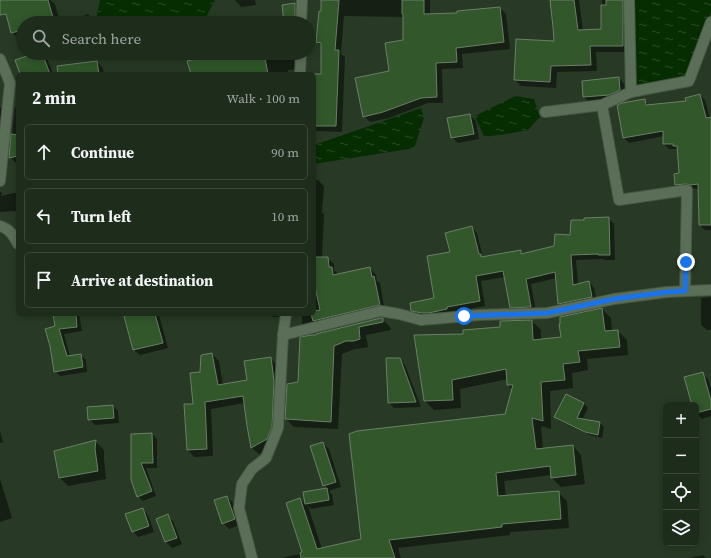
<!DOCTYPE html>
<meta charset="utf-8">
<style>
body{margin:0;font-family:"Source Serif 4",serif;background:#263425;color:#f1f3f6}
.controls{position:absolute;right:12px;bottom:12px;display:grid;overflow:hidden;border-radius:6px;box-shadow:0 2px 10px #0003}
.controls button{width:36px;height:36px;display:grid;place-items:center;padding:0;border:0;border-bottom:1px solid #3c483b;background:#1e2c1c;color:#f1f3f6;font:20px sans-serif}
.stop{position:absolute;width:12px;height:12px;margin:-9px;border:3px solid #1a73e8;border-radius:50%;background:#fff}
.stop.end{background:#1a73e8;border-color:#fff;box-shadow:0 1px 4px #0008}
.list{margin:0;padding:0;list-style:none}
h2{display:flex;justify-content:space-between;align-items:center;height:52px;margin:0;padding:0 16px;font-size:17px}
h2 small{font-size:13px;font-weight:400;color:#a1a7a3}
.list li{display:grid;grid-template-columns:26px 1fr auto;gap:12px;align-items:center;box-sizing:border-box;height:56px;margin:0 8px 8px;padding:0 8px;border:1px solid #3c483b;border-radius:6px}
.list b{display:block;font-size:15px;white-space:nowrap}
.list em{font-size:13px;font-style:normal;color:#a1a7a3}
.icon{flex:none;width:22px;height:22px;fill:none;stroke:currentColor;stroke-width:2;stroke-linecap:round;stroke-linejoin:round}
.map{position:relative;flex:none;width:711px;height:558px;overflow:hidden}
.search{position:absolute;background:#1e2c1c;box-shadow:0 2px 10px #0003;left:16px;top:16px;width:300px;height:44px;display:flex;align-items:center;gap:10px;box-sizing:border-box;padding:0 14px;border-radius:22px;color:#a1a7a3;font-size:15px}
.panel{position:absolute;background:#1e2c1c;box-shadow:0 2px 10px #0003;left:16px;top:72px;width:300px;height:244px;border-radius:6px}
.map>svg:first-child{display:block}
.water{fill:url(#water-ripples)}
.shadow{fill:#0007}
.building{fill:#31572b;stroke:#6b7f68}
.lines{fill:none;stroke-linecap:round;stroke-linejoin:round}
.minor-casing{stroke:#485746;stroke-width:12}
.minor{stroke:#5b6f58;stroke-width:10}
.route{stroke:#1a73e8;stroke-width:5}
</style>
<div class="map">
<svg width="711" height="558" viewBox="0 0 711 558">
<defs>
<pattern id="water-ripples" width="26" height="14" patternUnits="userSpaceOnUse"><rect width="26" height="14" fill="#062d02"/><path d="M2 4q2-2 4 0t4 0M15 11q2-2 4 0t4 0" fill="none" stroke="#294b26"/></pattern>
</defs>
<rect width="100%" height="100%" fill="#283a25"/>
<g class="water">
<polygon points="100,0 215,0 203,23 97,23 97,15"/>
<polygon points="631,0 711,0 711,12 687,76 635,88"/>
<polygon points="515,96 534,99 540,117 528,130 506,134 484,137 475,116"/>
<polygon points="421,108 424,118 415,146 409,149 314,164 314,145"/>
</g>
<g class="shadow">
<polygon points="32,0 50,0 55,4 60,23 23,23 23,39 20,40 12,32"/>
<polygon points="235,0 255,0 256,5 241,7"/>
<polygon points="322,0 430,0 430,15 458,14 500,8 506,14 510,49 462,54 463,68 442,69 443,103 428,103 389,118 370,122 364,116 390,71 404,41 404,17 344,16 341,54 345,57 342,132 317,131 314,129 314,87 322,75 322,46 317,42 322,12"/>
<polygon points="551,0 579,0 583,31 602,30 602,0 631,0 630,52 596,52 597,71 557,72 556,88 521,86 515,80 555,42"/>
<polygon points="295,4 300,9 300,23 276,23 285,21"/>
<polygon points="88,14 91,17 93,23 80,23 78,18"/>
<polygon points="245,16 250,21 251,23 229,23 229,20"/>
<polygon points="39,53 42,53 47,58 53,74 21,74"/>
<polygon points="229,53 299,53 299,69 288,70 288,74 192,74"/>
<polygon points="97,62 103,68 104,74 85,74 84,64"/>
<polygon points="619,78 624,84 625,96 590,103 584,97 583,82"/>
<polygon points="700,95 705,100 710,118 711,118 711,230 705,230 700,225 699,189 696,189 692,188 681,190 676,185 680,174 678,149 669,149 664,144 664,136 629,143 624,138 644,100 649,105 688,102"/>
<polygon points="16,96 18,96 18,107 16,99"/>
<polygon points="0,107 7,113 0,180"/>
<polygon points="15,107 18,107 18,163 16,163 10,157"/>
<polygon points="470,115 476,121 479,139 458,143 452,137"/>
<polygon points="314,180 318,180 324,186 322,212 324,214 322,258 327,258 334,264 334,270 338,274 370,268 376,275 377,281 380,283 385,311 308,330 302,324 302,314 314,314"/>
<polygon points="0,191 2,193 1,196 18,192 18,220 16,211 0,212"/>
<polygon points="608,218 614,224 615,260 605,260 604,259 576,260 578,285 589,282 594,288 597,302 565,309 559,304 557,278 531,284 536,312 516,313 511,307 505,277 481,281 485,306 451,312 418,316 412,310 435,299 451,253 472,227 477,233 483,258 520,251 523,254 555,247 571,236"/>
<polygon points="711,297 711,330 707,330 701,325 701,298"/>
<polygon points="602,309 611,318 612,332 618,331 627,340 628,355 587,359 588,370 572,373 573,388 550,391 551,429 541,426 543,450 573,446 581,455 585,484 561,487 552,478 552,475 504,481 506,496 558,492 567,501 569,528 510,532 510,535 398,548 401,558 281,558 304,553 300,499 306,505 304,493 327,489 324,485 323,443 329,449 341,487 329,491 332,495 334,505 311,509 308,506 322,549 362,540 506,415 513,390 508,385 508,379 460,389 461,408 434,410 425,401 464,335 501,328 532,321 541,330 541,340 562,338"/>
<polygon points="54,314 79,314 82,331 64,334 70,357 81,355 86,360 87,372 60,376 55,371 56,327"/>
<polygon points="125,314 158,314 159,315 168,348 140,355 134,350"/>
<polygon points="270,314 289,314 287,317 273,317"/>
<polygon points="382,319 390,327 391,330 366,335 368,347 363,348 355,349 342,354 338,429 294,427 286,419 299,383 301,338"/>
<polygon points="212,354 219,361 223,385 248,381 270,358 277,365 273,446 259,454 252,448 248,426 245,403 211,409 213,456 194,457 188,450 194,405 201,373"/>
<polygon points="399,359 405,365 421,407 394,408 389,403"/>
<polygon points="702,373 708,379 711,389 711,416 702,419 696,413 696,405 693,405"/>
<polygon points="584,403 588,408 582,420 600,423 604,427 602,438 590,435 560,421 556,417"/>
<polygon points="113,406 118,411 119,423 95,425 89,419"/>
<polygon points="0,431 3,442 0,443"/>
<polygon points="152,434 157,439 157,468 146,468 156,496 143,501 138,496 132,479"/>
<polygon points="96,442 104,450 104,459 106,479 68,486 60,478"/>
<polygon points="0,479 12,518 0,522"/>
<polygon points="227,497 233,503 240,525 229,529 223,523"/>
<polygon points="143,509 148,515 154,532 138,537 133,531"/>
<polygon points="167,516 173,521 182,544 172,548 166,542 158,520"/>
<polygon points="703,555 706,558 688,558"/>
</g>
<g class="building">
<polygon points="0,0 48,0 54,21 47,23 23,23 23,30 11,33 6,14 0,15"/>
<polygon points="321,0 339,0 335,50 339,50 336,126 314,126 314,74 321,74 321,43 316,42 319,11 321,11"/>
<polygon points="402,0 424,0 424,14 457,13 457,11 500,7 504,42 456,48 457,62 436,63 437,97 421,98 383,112 363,117 355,78 389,71 385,43 403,40 403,14 402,14"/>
<polygon points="550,0 574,0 578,30 601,29 601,5 606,5 606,0 623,0 623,46 590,46 591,65 551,66 550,82 514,80 516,39 554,41 553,27"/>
<polygon points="295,3 295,23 284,23 282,5"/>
<polygon points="36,53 42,53 50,74 20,74 15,60"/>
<polygon points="223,53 264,53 268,74 191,74 187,61"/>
<polygon points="97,61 99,74 58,74 57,66"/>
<polygon points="619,77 620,90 609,95 583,97 582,81"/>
<polygon points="700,94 706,118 711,117 711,225 699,225 698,184 691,185 686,184 675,185 674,174 679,173 677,146 673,146 673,144 663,144 663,131 623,138 617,105 622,103 645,99 646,105 686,101 685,98"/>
<polygon points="470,114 474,134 451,138 447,118"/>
<polygon points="11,134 18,135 18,156 9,158"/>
<polygon points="609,217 610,255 598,255 598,254 571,255 573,285 589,281 592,297 558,304 555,272 526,279 531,307 510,308 503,271 476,276 480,301 447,307 447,309 429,313 422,313 411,311 410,303 434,298 427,256 450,252 445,233 472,226 479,254 481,254 481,257 521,250 521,254 554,246 555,234 570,235 571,220 584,220 584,218"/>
<polygon points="314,257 328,257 329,267 332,267 333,275 370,267 372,277 374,276 380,305 313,321 311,314 314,314 314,311 320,310 315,287 314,287 314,274 315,274"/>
<polygon points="602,308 605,331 618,330 620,347 578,351 580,362 563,364 565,380 541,382 543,421 532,418 536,449 573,445 576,475 551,478 550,466 496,473 498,496 559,491 561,519 502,524 502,527 389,540 395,558 301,558 300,553 302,552 286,503 300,498 317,549 361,539 349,434 357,431 505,414 513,385 507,385 506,369 452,380 453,400 424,401 414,335 463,334 463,330 500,327 500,321 532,320 533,340 561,337 559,324 560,324 560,317"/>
<polygon points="53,314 76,314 77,327 59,329 67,356 81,354 83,367 54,372 50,346 45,329 55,326"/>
<polygon points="132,314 155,314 163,343 133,350 124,316"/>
<polygon points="381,318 383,318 383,322 359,327 360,339 354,341 346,341 334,346 331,422 285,419 287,384 298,382 300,337 312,335 316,335 316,334"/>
<polygon points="212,353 218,385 247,380 244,361 271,357 274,381 272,427 267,439 251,448 247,426 243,396 205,402 207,449 187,450 184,404 193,404 190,373 200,372 201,355"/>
<polygon points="386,358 400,358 416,402 388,403"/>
<polygon points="703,372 711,401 711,409 696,413 696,405 692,405 684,377"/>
<polygon points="566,394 584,403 577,418 600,422 598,435 585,432 554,417"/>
<polygon points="113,405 114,418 88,420 87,407"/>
<polygon points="152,433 153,463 141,463 152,491 137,497 131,480 131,434"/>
<polygon points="96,440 95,449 98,471 59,478 54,451"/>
<polygon points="323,442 336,482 323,486 310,446"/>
<polygon points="327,488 329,500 305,504 303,492"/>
<polygon points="227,496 235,519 222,524 214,500"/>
<polygon points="143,508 149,526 132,532 125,514"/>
<polygon points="168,514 177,538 165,542 156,519"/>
</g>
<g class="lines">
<defs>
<g id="minor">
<polyline points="629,0 631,92 689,81 711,22"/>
<polyline points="301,23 302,0"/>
<polyline points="0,59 10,83 0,181"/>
<polyline points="300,74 301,53"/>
<polyline points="631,92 602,105 619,200 687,190 685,291"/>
<polyline points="545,112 602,105"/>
<path d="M 0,226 C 10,229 13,235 18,244"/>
<polyline points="283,335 381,311 399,314 421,320 479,315 547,313 614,299 667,292 711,290"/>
<polyline points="252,558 239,508 242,484 252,469 266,458 278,428 283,335 286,314"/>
</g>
</defs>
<use href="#minor" class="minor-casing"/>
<use href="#minor" class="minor"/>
</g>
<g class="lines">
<polyline class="route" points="464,316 547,313 614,299 667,292 685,291 686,262"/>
</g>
</svg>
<div class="controls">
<button>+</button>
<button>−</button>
<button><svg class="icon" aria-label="locate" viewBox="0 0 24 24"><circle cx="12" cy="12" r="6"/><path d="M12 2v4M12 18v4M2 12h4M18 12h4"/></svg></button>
<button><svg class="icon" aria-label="layers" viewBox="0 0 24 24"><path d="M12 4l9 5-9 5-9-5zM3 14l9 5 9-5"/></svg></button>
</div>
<div class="stop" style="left:464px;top:316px"></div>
<div class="stop end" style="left:686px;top:262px"></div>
<div class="search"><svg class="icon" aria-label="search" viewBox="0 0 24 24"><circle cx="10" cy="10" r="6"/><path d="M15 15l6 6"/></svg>Search here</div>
<section class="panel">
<h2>2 min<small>Walk · 100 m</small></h2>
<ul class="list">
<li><svg class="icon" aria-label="ahead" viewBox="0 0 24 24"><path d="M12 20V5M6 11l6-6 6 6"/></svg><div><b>Continue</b></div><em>90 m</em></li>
<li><svg class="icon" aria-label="left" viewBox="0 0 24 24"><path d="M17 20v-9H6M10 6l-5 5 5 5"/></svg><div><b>Turn left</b></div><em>10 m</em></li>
<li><svg class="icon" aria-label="arrive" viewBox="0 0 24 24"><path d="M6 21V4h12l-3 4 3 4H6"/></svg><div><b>Arrive at destination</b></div></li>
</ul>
</section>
</div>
